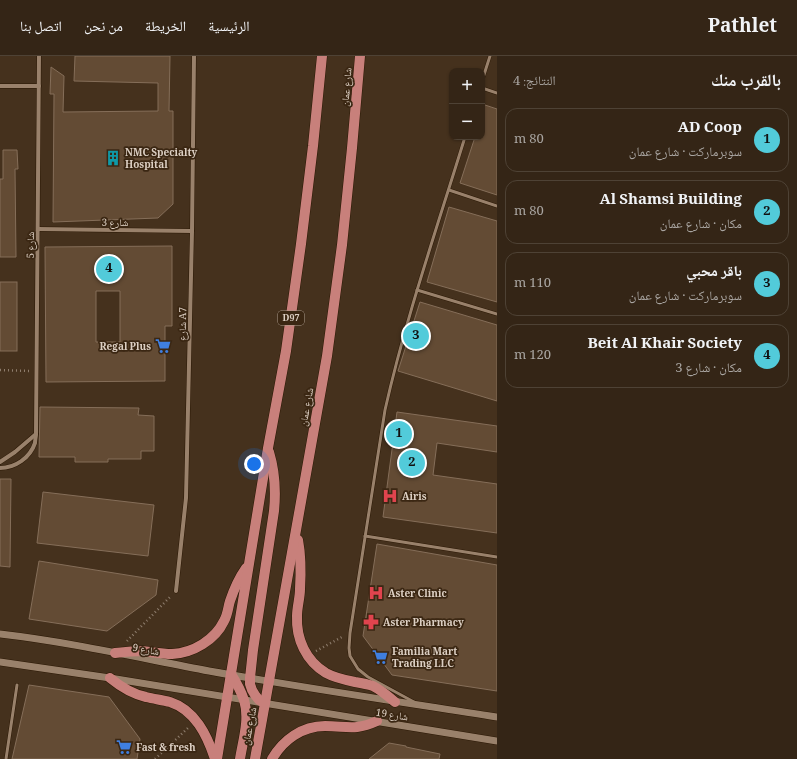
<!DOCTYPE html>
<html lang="ar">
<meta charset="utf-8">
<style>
body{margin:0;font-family:Georgia,"Noto Naskh Arabic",serif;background:#3f3123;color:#f1f3f6;direction:rtl}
.controls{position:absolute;right:12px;top:12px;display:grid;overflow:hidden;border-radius:8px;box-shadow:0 1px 3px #0004}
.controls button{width:36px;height:36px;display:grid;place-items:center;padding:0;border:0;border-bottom:1px solid #4e4235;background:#342516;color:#f1f3f6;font:20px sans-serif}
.you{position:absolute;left:254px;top:408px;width:14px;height:14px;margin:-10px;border:3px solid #fff;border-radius:50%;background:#1a73e8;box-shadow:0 0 0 6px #1a73e833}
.badge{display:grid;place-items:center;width:26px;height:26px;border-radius:50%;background:#52cbda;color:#111;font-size:13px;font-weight:700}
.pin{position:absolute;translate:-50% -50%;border:2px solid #fff;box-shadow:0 1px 4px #0006}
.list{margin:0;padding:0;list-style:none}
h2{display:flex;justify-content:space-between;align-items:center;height:52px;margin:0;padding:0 16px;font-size:17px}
h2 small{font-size:13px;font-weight:400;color:#a9a5a1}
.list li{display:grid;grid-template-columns:26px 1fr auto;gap:12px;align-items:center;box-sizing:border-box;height:64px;margin:0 8px 8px;padding:0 8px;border:1px solid #4e4235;border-radius:12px}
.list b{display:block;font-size:15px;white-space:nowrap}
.list p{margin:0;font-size:13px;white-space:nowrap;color:#a9a5a1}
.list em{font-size:13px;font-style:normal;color:#a9a5a1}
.map{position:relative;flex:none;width:497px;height:703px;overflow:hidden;direction:ltr}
header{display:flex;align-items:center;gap:24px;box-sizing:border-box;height:56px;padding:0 20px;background:#342516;border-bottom:1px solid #4e4235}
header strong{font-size:19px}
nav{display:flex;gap:22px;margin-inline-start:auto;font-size:14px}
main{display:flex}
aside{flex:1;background:#342516}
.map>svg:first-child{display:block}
.building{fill:#634b34;stroke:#856e59;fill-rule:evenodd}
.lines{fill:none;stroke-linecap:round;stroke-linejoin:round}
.service-casing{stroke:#2b1805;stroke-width:4}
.minor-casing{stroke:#2b1805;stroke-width:5}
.tertiary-casing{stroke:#2b1805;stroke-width:8}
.primary-casing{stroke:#2b1805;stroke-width:11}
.path{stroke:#907f6f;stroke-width:2.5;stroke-dasharray:1 3;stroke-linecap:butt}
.service{stroke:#99816b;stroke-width:3}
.minor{stroke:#99816b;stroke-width:4}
.tertiary{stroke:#99816b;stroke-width:7}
.primary{stroke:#c8807b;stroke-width:10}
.labels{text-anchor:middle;stroke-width:3.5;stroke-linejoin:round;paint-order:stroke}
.shield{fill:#3b2713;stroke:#ac9d8e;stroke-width:1}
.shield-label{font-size:9px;font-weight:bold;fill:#dccfc3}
.street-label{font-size:10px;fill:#dccfc3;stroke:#3b2713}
.poi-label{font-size:10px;font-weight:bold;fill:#dccfc3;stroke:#3b2713;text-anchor:start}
</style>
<header>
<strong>Pathlet</strong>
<nav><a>الرئيسية</a><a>الخريطة</a><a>من نحن</a><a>اتصل بنا</a></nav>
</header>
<main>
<aside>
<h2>بالقرب منك<small>النتائج: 4</small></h2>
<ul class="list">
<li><span class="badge">1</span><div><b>AD Coop</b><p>سوبرماركت · شارع عمان</p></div><em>80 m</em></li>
<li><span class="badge">2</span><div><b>Al Shamsi Building</b><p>مكان · شارع عمان</p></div><em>80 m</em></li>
<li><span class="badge">3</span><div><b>باقر محبي</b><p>سوبرماركت · شارع عمان</p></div><em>110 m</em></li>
<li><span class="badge">4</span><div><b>Beit Al Khair Society</b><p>مكان · شارع 3</p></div><em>120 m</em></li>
</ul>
</aside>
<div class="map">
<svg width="497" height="703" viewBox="0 0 497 703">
<rect width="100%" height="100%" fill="#45311d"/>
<g class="building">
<polygon points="75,0 170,0 169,55 173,55 173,148 158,162 53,166 54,38 50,38 51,11 64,20 63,56 158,55 158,27 74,25"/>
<polygon points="485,49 497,53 497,139 460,127 475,81 482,81 482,59"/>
<polygon points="3,94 17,94 18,113 15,113 16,201 0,201 0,123 3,123"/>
<polygon points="449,151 497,165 497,246 427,226"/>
<path d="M 172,190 L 172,270 L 165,270 L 165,325 L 46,326 L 45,191 ZM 96,235 L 120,235 L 120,286 L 96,286 Z"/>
<rect x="0" y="226" width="17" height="69"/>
<polygon points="420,246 497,269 497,345 398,315"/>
<polygon points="40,351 139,352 138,359 154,360 154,395 141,395 141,403 108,403 108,406 75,406 75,401 39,401"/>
<polygon points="397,356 497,370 497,396 437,387 433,419 497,428 497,477 383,461"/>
<polygon points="0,423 11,423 10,511 0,510"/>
<polygon points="43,436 154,449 148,500 37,487"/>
<polygon points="377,488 497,509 497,635 392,619 363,580"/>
<polygon points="39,505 158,524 156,539 107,575 29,563"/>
<polygon points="29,629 109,641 140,683 137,703 12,703"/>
<polygon points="389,687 406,690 406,691 440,698 439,703 369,703"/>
</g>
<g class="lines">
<defs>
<g id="service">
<polyline points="482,25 490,0"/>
<polyline points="482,32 497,37"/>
<polyline points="449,134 497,150"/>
<polyline points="417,234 497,258"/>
<polyline points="365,480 497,501"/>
<path d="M 414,646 L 368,621 L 358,613 L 350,600 L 349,592 L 350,577 L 385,354 C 406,261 437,172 465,81"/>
<polyline points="6,703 17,629"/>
</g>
<g id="minor">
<polyline points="0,30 39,30"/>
<polyline points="38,173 192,175"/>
<polyline points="0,406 15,396 36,378"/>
<path d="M 0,412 C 15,412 30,402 35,387 C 35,384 36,381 36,378 L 39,0"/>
<polyline points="176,535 186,442 192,175 194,0"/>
</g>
<g id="tertiary">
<path d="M 0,578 C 70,586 140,602 209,615 C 305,632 401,646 497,661"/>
<polyline points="0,606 110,622 497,685"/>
</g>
<g id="primary">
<path d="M 298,484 C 301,500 301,517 300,533 C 300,542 297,551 297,560 C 296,583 306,605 326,617 C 335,622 345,624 355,626 C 361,627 367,628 373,630 C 381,634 388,640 395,646"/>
<path d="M 115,597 C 124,596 133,595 142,595 C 152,596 162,598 172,598 C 193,597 215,584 224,565 C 228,558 228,551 230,545 C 234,533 239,522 246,512"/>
<path d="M 231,618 C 236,626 241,635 244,644 C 250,663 243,684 240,703"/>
<path d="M 110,622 C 121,631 132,638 146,641 C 154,643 162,644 170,646 C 195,654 207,679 215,703"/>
<path d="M 265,647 L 259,644 L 255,639 L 252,634 L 250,628 L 250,622 L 253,594 L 274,455 C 276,435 275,416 269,396"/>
<polyline points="217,703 268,392 286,295 301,188 313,90 322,0"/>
<polyline points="255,703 296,474 327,300 342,189 352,92 360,0"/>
<path d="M 272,703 C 283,684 302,670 325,670 C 347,670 355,675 377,665"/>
</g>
</defs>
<use href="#service" class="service-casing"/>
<use href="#minor" class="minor-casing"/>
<use href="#tertiary" class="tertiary-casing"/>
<use href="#primary" class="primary-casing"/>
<g class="path">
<polyline points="0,314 29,315"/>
<polyline points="127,585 171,540"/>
<polyline points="316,595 342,581"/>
<polyline points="155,703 188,672"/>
</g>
<use href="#service" class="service"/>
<use href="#minor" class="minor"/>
<use href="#tertiary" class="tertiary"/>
<use href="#primary" class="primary"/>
</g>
<defs>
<symbol id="building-bare" viewBox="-9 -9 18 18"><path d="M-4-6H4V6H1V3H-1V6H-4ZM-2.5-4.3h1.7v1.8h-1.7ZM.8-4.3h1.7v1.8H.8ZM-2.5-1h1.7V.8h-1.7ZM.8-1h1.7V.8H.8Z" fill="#0f9aa8" stroke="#3b2713" stroke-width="2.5" paint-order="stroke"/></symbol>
<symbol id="supermarket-bare" viewBox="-9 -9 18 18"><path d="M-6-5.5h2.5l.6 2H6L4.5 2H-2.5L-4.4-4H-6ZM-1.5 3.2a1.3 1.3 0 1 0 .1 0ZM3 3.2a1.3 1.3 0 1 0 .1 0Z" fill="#3f7fe0" stroke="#3b2713" stroke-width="2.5" paint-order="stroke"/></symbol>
<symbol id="hospital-bare" viewBox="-9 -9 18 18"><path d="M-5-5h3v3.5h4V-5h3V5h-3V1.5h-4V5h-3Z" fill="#e0444e" stroke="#3b2713" stroke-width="2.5" paint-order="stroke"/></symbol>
<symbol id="pharmacy-bare" viewBox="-9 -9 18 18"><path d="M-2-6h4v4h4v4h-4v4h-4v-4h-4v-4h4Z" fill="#e0444e" stroke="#3b2713" stroke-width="2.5" paint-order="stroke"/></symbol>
</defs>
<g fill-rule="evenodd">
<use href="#building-bare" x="102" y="91" width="22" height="22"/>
<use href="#supermarket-bare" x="152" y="279" width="22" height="22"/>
<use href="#hospital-bare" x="379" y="429" width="22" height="22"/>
<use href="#hospital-bare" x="365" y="526" width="22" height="22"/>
<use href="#pharmacy-bare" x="360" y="555" width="22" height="22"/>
<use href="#supermarket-bare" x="369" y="590" width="22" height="22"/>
<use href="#supermarket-bare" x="113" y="680" width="22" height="22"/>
</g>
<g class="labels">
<rect class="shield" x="278" y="255" width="26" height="14" rx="3"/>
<g class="shield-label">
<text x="291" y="265">D97</text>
</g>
<g class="street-label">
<text transform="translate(346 31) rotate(-85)" y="4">شارع عمان</text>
<text transform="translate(115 166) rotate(1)" y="4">شارع 3</text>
<text transform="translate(30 189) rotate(-89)" y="4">شارع 5</text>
<text transform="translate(182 268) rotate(-89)" y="4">شارع A7</text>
<text transform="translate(306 351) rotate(-80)" y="4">شارع عمان</text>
<text transform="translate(146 593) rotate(10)" y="4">شارع 9</text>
<text transform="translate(392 658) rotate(9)" y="4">شارع 19</text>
<text transform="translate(249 670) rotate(-79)" y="4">شارع عمان</text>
</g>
<g class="poi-label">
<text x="125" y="100">NMC Specialty<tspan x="125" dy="12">Hospital</tspan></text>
<text x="151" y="294" text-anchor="end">Regal Plus</text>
<text x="402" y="444">Airis</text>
<text x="388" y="541">Aster Clinic</text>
<text x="383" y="570">Aster Pharmacy</text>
<text x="392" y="599">Familia Mart<tspan x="392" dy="12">Trading LLC</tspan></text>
<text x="136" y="695">Fast &amp; fresh</text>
</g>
</g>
</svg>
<div class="controls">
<button>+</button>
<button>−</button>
</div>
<div class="you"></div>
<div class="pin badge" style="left:399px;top:378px">1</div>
<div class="pin badge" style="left:412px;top:407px">2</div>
<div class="pin badge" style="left:416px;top:280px">3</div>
<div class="pin badge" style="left:109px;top:213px">4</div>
</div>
</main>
